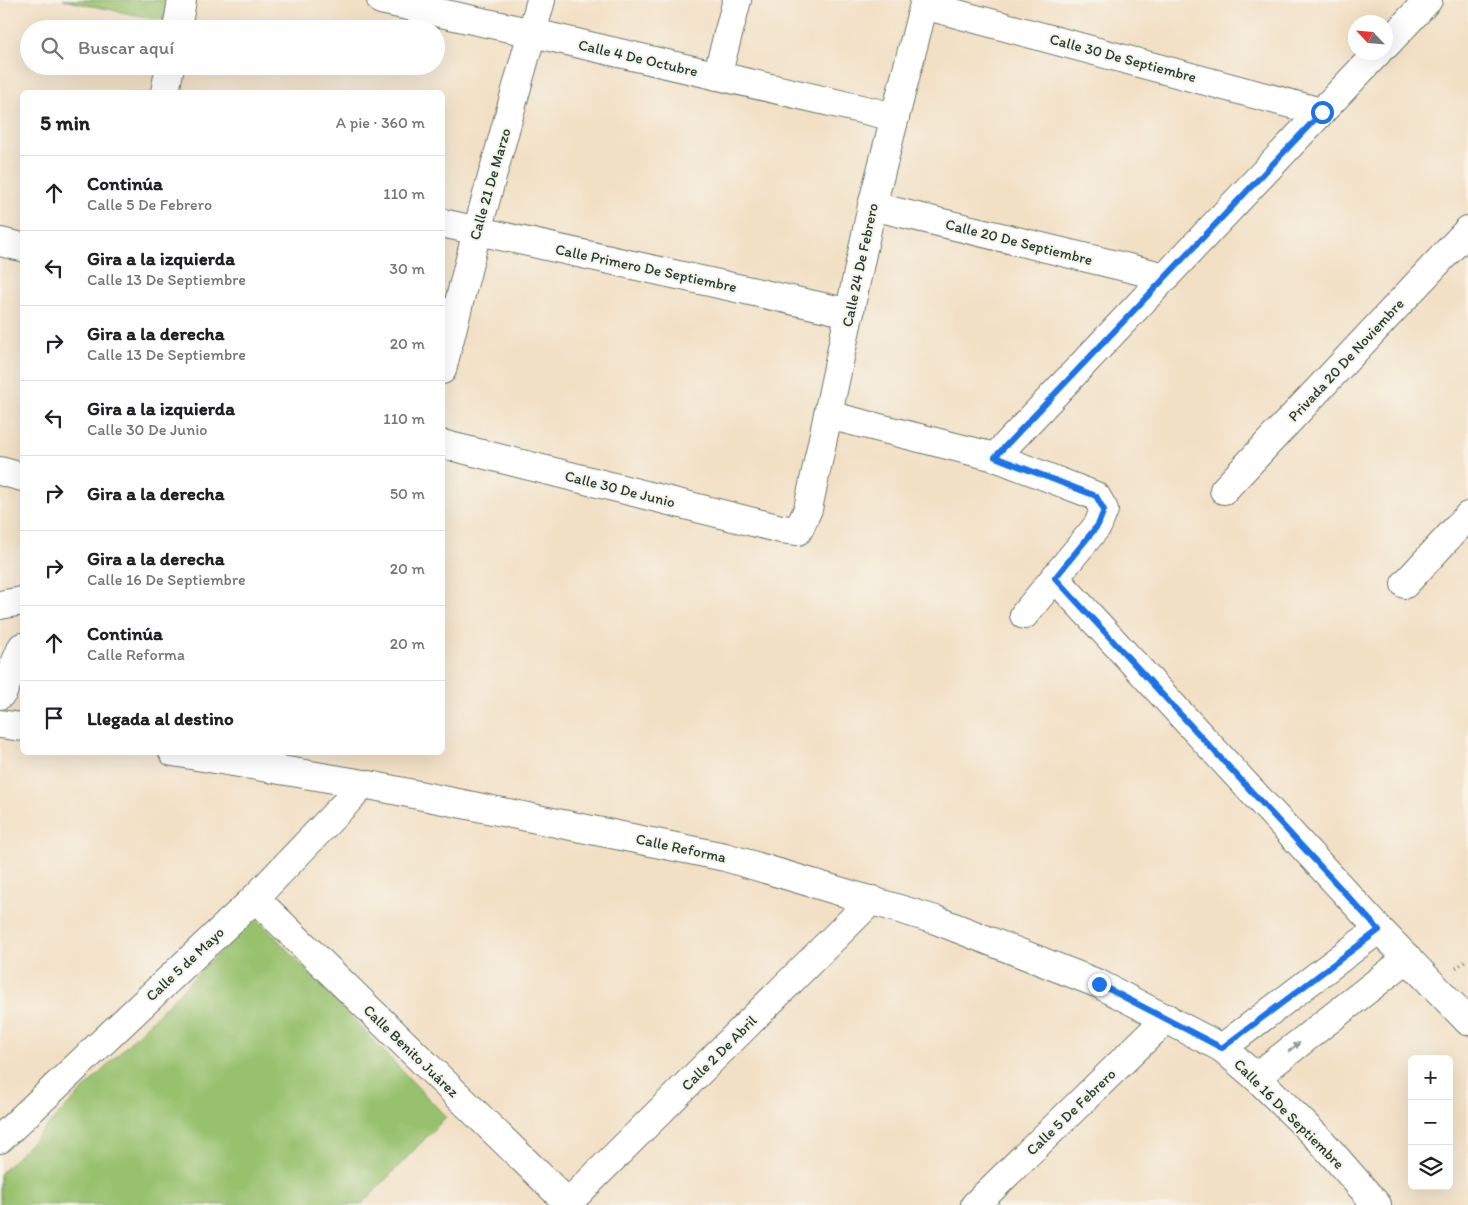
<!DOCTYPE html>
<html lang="es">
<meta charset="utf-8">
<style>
body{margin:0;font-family:Itim,sans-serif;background:#f2f2f2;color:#202124}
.controls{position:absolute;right:15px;bottom:15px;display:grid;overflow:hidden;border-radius:8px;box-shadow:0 5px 20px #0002}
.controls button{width:45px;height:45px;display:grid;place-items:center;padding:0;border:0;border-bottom:1px solid #e0e0e0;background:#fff;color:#202124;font:25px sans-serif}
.compass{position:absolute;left:1348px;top:15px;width:45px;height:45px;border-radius:50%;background:#fff;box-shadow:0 5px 20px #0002;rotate:296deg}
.stop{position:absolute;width:15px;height:15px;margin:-11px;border:4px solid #1a73e8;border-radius:50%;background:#fff}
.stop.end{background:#1a73e8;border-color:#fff;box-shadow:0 1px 5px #0008}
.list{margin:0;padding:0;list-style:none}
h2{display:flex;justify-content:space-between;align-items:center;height:65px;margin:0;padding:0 20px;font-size:21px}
h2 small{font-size:16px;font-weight:400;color:#757577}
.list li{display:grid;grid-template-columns:32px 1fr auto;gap:15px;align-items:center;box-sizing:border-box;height:75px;padding:0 20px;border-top:1px solid #e0e0e0}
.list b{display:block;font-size:19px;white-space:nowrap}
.list p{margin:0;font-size:16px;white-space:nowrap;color:#757577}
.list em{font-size:16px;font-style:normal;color:#757577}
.icon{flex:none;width:28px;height:28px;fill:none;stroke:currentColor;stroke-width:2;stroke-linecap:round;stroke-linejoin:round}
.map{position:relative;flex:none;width:1468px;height:1205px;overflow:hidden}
.search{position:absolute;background:#fff;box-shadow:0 5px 20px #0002;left:20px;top:20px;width:425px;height:55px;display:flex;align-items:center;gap:12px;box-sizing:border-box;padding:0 18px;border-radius:28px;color:#757577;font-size:19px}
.panel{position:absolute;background:#fff;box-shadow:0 5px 20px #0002;left:20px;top:90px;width:425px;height:665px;border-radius:8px}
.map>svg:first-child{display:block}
.green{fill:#97c16d;stroke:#5b7f50}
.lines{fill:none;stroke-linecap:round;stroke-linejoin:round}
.minor-casing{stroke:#697667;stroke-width:30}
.major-casing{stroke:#697667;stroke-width:30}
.path{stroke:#697667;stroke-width:3;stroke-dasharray:1 4;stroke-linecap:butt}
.minor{stroke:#fff;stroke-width:28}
.major{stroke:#fff;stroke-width:28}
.oneway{fill:#8f9e9a}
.route{stroke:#1a73e8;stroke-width:6}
.labels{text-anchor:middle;stroke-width:4;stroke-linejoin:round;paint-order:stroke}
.street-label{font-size:15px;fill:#1f3d34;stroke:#f7f3e8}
</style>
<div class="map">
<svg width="1468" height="1205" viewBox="0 0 1468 1205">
<rect width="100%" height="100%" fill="#f7f3e8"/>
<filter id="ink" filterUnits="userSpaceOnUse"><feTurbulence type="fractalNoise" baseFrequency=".02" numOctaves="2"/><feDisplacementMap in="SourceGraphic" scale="10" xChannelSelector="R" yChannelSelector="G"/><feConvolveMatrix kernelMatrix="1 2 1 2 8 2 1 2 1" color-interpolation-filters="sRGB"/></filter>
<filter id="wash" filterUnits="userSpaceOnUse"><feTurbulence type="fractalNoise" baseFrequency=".0096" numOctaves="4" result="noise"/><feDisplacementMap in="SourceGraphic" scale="20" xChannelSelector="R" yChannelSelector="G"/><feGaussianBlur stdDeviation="1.12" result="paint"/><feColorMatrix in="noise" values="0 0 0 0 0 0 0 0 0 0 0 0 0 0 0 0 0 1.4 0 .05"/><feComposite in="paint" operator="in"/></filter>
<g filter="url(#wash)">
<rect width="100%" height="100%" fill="#f2e0c5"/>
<g class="green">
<polygon points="63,0 169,0 165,21"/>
<polygon points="255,916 446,1117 361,1205 0,1205 0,1174"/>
</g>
</g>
<g filter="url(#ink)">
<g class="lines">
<defs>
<g id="minor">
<polyline points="381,0 533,33 895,117"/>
<polyline points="924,5 1321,112"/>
<polyline points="177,29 182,0"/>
<polyline points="1386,45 1428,0"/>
<polyline points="717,76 737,0"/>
<polyline points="165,92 170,66"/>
<polyline points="872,206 1166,277"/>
<polyline points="442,223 850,313"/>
<polyline points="0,242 22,247"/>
<polyline points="442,370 477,231 541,0"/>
<polyline points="828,415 995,457 1096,496 1104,510 1098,525 1024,615"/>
<polyline points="442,444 781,529 798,531 808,509 872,206 925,0"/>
<polyline points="995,457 1378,52"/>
<polyline points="0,471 22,477"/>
<polyline points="1224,490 1468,230"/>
<polyline points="1055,578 1379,929 1468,1021"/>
<polyline points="1405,584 1468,516"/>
<polyline points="0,605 22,601"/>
<polyline points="0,695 3,692 22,647"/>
<polyline points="255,898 568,1203"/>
<polyline points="1222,1048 1379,929"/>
<polyline points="1256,1077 1408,958"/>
<polyline points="0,1139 255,898 364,784"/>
<polyline points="566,1205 872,900"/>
<polyline points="975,1205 1167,1018"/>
</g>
<g id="major">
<polyline points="0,724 22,727"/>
<polyline points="173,752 364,784 725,857 936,920 1099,984 1222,1048 1256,1077 1321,1141 1377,1205"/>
</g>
</defs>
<use href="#minor" class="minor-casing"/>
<use href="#major" class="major-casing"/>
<polyline class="path" points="1456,968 1468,959"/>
<use href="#minor" class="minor"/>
<use href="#major" class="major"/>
</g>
<defs><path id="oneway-solid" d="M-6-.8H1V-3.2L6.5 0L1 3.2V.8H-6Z" transform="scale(1.25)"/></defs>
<use class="oneway" href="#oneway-solid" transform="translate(1294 1047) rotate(-38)"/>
</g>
<g class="lines" filter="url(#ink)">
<polyline class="route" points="1099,984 1222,1048 1379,930 1055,578 1098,525 1104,510 1096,496 995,457 1322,112"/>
</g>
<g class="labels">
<g class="street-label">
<text transform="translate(638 58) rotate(13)" y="5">Calle 4 De Octubre</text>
<text transform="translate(1123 58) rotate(15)" y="5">Calle 30 De Septiembre</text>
<text transform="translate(490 184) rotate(-74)" y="5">Calle 21 De Marzo</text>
<text transform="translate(1019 242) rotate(14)" y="5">Calle 20 De Septiembre</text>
<text transform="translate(860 265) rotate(-78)" y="5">Calle 24 De Febrero</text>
<text transform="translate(646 268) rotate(12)" y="5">Calle Primero De Septiembre</text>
<text transform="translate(1346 360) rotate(-47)" y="5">Privada 20 De Noviembre</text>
<text transform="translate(620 489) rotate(14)" y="5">Calle 30 De Junio</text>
<text transform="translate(681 848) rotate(12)" y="5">Calle Reforma</text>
<text transform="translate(185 964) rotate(-43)" y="5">Calle 5 de Mayo</text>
<text transform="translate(411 1051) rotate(44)" y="5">Calle Benito Juárez</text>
<text transform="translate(719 1053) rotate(-45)" y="5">Calle 2 De Abril</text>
<text transform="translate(1071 1112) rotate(-44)" y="5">Calle 5 De Febrero</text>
<text transform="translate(1289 1114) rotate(45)" y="5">Calle 16 De Septiembre</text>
</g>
</g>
</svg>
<div class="controls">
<button>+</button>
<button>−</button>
<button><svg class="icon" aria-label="layers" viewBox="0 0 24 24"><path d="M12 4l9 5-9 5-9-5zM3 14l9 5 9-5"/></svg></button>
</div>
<svg class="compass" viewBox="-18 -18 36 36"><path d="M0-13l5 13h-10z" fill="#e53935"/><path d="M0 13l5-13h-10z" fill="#757577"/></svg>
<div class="stop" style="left:1322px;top:112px"></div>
<div class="stop end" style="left:1099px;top:984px"></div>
<div class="search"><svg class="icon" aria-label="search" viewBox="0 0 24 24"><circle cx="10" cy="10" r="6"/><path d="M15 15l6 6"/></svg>Buscar aquí</div>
<section class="panel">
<h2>5 min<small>A pie · 360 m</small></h2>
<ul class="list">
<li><svg class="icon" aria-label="ahead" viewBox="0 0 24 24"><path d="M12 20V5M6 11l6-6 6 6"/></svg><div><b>Continúa</b><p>Calle 5 De Febrero</p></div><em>110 m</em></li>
<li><svg class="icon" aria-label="left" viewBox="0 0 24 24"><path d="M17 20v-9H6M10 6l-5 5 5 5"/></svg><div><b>Gira a la izquierda</b><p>Calle 13 De Septiembre</p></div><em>30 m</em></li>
<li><svg class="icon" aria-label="right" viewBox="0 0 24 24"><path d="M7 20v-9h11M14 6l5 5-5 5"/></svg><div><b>Gira a la derecha</b><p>Calle 13 De Septiembre</p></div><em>20 m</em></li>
<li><svg class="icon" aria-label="left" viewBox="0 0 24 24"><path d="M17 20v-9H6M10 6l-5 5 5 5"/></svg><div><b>Gira a la izquierda</b><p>Calle 30 De Junio</p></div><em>110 m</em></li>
<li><svg class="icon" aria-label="right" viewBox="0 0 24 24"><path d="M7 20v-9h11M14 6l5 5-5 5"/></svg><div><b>Gira a la derecha</b></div><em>50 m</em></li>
<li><svg class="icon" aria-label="right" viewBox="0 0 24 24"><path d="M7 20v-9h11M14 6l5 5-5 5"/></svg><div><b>Gira a la derecha</b><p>Calle 16 De Septiembre</p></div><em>20 m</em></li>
<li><svg class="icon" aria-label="ahead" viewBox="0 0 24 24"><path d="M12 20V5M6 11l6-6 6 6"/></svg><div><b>Continúa</b><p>Calle Reforma</p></div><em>20 m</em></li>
<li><svg class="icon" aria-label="arrive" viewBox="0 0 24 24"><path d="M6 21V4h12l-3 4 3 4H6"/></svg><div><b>Llegada al destino</b></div></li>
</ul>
</section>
</div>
